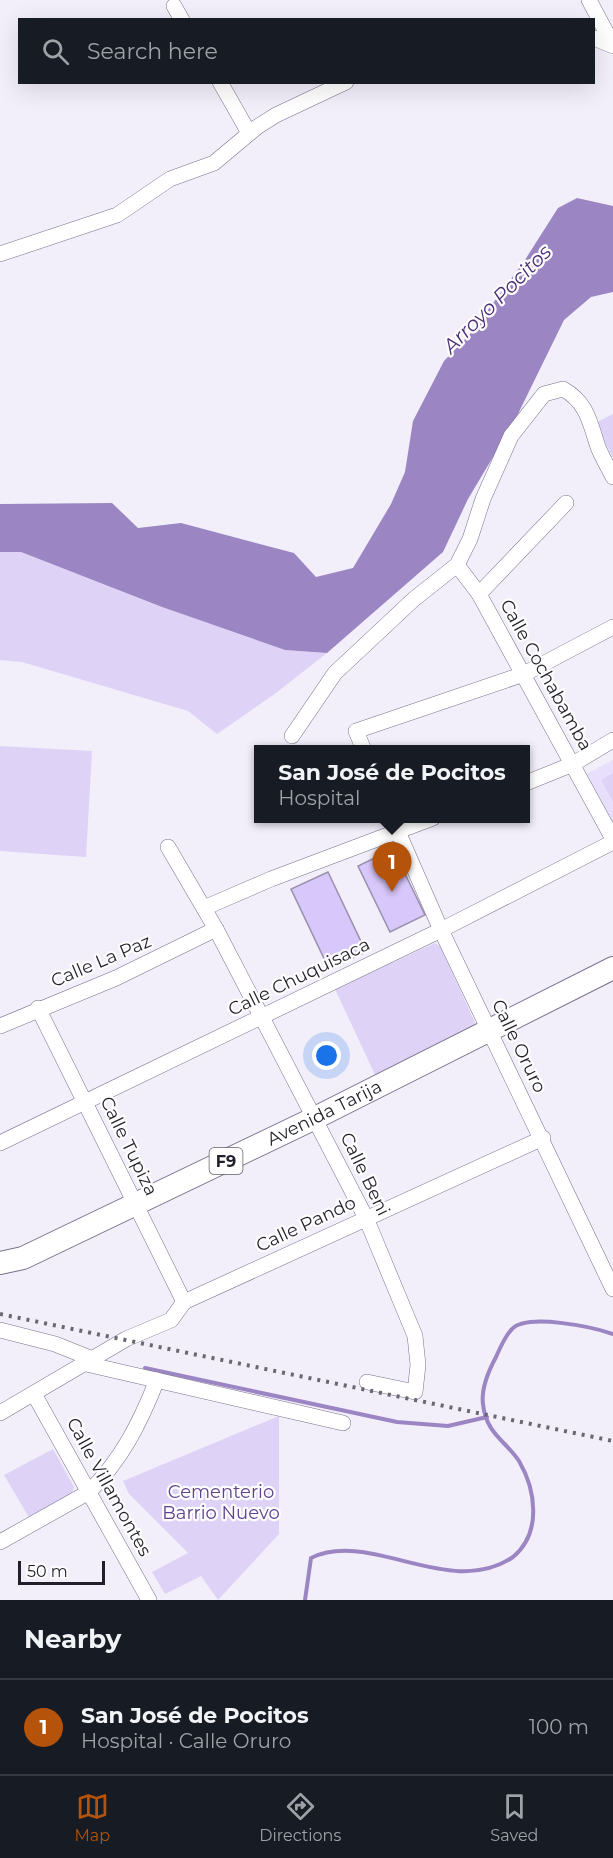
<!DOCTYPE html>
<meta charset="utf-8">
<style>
body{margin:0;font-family:Montserrat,sans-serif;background:#20242c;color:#f1f3f6}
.scale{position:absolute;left:18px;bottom:15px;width:87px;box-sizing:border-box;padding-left:6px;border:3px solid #221f2a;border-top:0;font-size:16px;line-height:21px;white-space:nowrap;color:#221f2a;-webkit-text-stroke:4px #fdfdfd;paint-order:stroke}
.you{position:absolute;left:327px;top:1056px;width:21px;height:21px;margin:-15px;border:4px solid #fff;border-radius:50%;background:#1a73e8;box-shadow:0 0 0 9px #1a73e833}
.badge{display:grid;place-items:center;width:39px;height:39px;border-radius:50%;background:#b45309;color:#fff;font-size:20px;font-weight:700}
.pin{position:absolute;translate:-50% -50px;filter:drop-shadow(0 2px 3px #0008)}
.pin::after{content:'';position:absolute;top:32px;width:21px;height:18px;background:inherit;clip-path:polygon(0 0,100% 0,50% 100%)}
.popup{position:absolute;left:254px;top:745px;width:276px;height:78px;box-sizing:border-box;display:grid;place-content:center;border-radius:0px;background:#171b24;filter:drop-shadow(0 2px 4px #0005);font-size:20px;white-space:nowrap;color:#9ea1a6}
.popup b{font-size:22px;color:#f1f3f6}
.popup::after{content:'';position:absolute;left:50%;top:100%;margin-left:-12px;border:12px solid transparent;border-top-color:#171b24}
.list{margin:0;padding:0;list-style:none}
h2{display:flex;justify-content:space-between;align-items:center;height:78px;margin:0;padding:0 24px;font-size:26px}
h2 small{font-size:20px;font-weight:400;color:#9ea1a6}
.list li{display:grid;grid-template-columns:39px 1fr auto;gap:18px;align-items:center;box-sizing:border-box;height:96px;padding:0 24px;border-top:2px solid #363941}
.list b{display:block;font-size:22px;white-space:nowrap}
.list p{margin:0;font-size:20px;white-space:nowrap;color:#9ea1a6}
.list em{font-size:20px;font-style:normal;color:#9ea1a6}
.icon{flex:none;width:33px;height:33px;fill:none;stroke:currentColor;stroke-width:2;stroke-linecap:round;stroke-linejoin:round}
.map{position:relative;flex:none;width:613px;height:1600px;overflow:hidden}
.search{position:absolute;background:#171b24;box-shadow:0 6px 24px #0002;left:18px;right:18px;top:18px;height:66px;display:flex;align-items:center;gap:15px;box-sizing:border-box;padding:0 21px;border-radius:0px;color:#9ea1a6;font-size:22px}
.sheet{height:174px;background:#171b24}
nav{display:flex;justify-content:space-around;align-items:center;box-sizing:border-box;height:84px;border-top:2px solid #363941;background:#171b24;font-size:16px;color:#9ea1a6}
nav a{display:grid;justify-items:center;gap:3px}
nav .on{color:#b45309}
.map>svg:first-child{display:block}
.built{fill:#e8dffd}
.green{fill:#ded3f7}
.water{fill:#9b86c3}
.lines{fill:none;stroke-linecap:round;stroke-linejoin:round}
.stream{stroke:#9b86c3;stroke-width:4}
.building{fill:#d8c7fb;stroke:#9990ac;stroke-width:1.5}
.minor-casing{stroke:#7a718c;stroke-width:16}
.highway-casing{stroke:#7a718c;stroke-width:24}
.minor{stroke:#fff;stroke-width:15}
.highway{stroke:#fff;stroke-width:22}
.rail{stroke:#6a6672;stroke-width:4;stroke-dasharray:3 6;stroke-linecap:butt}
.labels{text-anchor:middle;stroke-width:4.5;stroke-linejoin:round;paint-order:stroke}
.shield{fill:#fdfdfd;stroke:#646269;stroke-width:1.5}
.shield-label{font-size:16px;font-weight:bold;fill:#221f2a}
.street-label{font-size:18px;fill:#221f2a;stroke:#fdfdfd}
.park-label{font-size:18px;fill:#5f428d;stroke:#fdfdfd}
.water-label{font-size:20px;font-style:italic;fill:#4b2d76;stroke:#fdfdfd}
</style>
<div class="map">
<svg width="613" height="1600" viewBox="0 0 613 1600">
<rect width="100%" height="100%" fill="#f2eefa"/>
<polygon class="built" points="613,760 613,823 586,774"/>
<g class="green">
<polygon points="613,414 613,458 595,423"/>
<polygon points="0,552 21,552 162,607 285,650 327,653 276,693 217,734 188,711 22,662 0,660"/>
<polygon points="0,746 92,751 86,857 0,851"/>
<polygon points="613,773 613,802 601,780"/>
<polygon points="435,943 440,946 477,1027 377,1079 335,989"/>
<polygon points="279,1416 279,1534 218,1600 201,1576 165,1594 152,1572 188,1553 129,1494 123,1481"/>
<polygon points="53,1449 74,1487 71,1495 30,1519 4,1475"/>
</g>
<polygon class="water" points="577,198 613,206 613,292 591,297 564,320 515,420 468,499 443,552 327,653 285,650 162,607 21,552 0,552 0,504 112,503 138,528 181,523 294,553 316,577 353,568 391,504 405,472 413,421 444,361 470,334 523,263 558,208"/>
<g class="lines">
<g class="stream">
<polyline points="145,1368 397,1422 448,1426 487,1417"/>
<path d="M 305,1600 L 311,1558 C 370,1529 451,1600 513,1557 C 542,1533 536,1490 519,1461 C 506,1441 486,1434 483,1404 C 481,1389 489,1370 496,1357 C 500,1348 505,1336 512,1329 C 527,1313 593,1327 613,1334"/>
</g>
</g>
<g class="building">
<polygon points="393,849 425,915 390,932 358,866"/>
<polygon points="328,872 366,952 329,969 291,889"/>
</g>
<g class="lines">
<defs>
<g id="minor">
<polyline points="589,0 613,45"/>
<polyline points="174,6 182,20"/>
<polyline points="594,38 613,46"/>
<polyline points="220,82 249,133"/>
<polyline points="0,254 117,215 170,179 214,163 257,127 276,115 346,82"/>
<polyline points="457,565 479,594 613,839"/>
<polyline points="479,594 566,503"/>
<path d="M 292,736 L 335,673 L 414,599 L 457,565 L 470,539 L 483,499 L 511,436 L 544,394 L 563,389 C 587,402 590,423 598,447 C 602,457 608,467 613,477"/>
<polyline points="364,750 356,731 524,674 613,627"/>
<polyline points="526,783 573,764 613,740"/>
<polyline points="392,818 441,930 613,1289"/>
<polyline points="168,847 216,929 366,1218 415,1336 418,1365 415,1392 367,1382"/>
<polyline points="204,908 271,879 433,818"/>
<polyline points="38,1008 184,1302"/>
<polyline points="0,1026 116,978 216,929"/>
<polyline points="0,1143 441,930 613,842"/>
<polyline points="184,1302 543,1138"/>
<polyline points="0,1330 55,1344 90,1358"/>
<polyline points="82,1363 343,1423"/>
<polyline points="34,1394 149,1600"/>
<polyline points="0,1413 126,1339 171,1320 184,1302"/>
<path d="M 0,1542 L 89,1492 C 122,1459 140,1423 157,1380"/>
</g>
<g id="highway">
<path id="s1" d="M 0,1263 L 23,1258 L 315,1118 L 613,968"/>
</g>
</defs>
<use href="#minor" class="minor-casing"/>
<use href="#highway" class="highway-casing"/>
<use href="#minor" class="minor"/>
<use href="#highway" class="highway"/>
<polyline class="rail" points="0,1314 613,1441"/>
</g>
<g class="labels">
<rect class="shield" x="209.5" y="1148" width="33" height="26" rx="4.5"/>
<g class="shield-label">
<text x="226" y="1167">F9</text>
</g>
<g class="street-label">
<text transform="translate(546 675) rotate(61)" y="6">Calle Cochabamba</text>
<text transform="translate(101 961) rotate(-23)" y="6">Calle La Paz</text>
<text transform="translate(299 977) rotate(-26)" y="6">Calle Chuquisaca</text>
<text transform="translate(519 1046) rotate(64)" y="6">Calle Oruro</text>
<text dy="6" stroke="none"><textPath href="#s1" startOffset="358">Avenida Tarija</textPath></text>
<text transform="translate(129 1146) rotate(64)" y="6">Calle Tupiza</text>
<text transform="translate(365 1174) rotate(64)" y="6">Calle Beni</text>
<text transform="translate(306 1224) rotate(-25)" y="6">Calle Pando</text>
<text transform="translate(109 1487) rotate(61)" y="6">Calle Villamontes</text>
</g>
<g class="park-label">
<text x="221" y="1498">Cementerio<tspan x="221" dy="21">Barrio Nuevo</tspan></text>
</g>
<g class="water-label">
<text transform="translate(497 299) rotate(-45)" y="7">Arroyo Pocitos</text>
</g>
</g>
</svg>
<div class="scale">50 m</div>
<div class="you"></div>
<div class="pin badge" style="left:392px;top:892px">1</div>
<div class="popup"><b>San José de Pocitos</b>Hospital</div>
<div class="search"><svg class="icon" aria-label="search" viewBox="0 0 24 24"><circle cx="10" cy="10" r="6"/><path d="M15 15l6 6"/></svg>Search here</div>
</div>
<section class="sheet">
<h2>Nearby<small></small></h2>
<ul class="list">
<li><span class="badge">1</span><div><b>San José de Pocitos</b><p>Hospital · Calle Oruro</p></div><em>100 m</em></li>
</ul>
</section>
<nav>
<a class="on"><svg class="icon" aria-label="map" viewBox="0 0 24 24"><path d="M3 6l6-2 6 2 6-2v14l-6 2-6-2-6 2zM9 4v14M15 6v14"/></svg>Map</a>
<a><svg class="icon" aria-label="directions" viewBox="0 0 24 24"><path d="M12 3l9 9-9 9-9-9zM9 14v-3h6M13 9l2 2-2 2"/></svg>Directions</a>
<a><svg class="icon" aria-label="saved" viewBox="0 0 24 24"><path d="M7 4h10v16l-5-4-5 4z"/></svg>Saved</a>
</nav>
